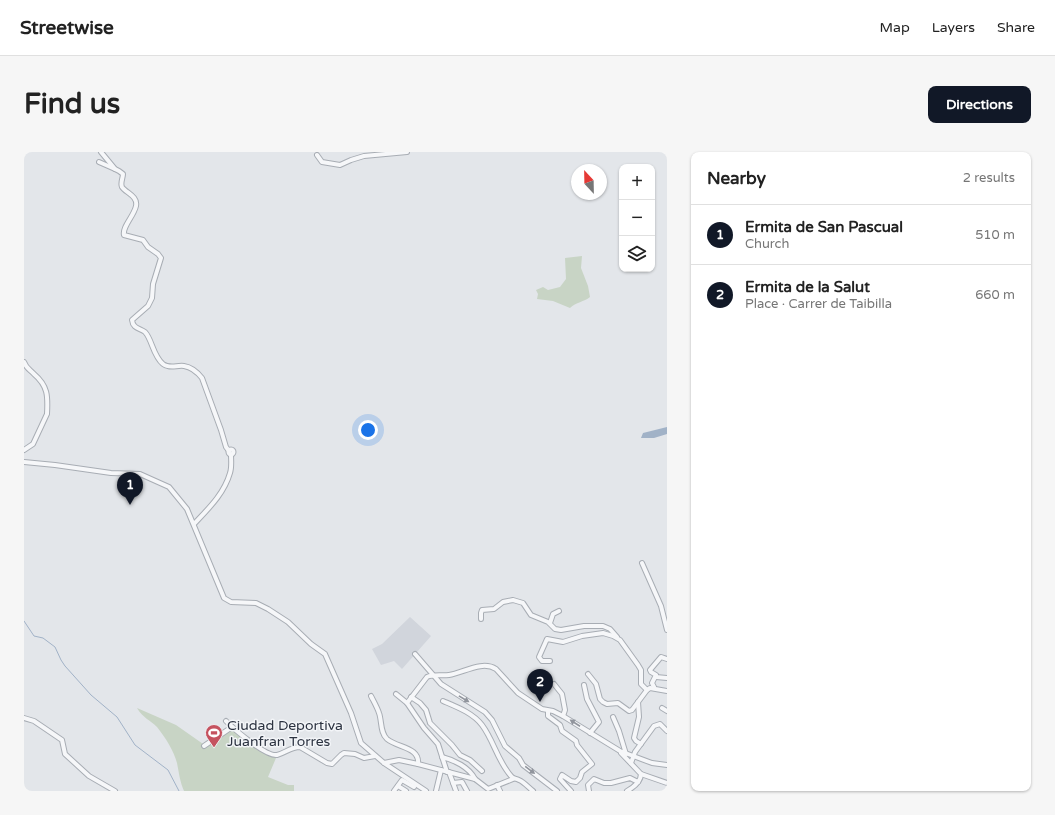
<!DOCTYPE html>
<meta charset="utf-8">
<style>
body{margin:0;font-family:"Varela Round",sans-serif;background:#f6f6f6;color:#222}
.controls{position:absolute;right:12px;top:12px;display:grid;overflow:hidden;border-radius:8px;box-shadow:0 1px 3px #0004}
.controls button{width:36px;height:36px;display:grid;place-items:center;padding:0;border:0;border-bottom:1px solid #e0e0e0;background:#fff;color:#222;font:20px sans-serif}
.compass{position:absolute;left:547px;top:12px;width:36px;height:36px;border-radius:50%;background:#fff;box-shadow:0 1px 3px #0004;rotate:338deg}
.you{position:absolute;left:344px;top:278px;width:14px;height:14px;margin:-10px;border:3px solid #fff;border-radius:50%;background:#1a73e8;box-shadow:0 0 0 6px #1a73e833}
.badge{display:grid;place-items:center;width:26px;height:26px;border-radius:50%;background:#111827;color:#fff;font-size:13px;font-weight:700}
.pin{position:absolute;translate:-50% -33px;filter:drop-shadow(0 1px 2px #0008)}
.pin::after{content:'';position:absolute;top:21px;width:14px;height:12px;background:inherit;clip-path:polygon(0 0,100% 0,50% 100%)}
.list{margin:0;padding:0;list-style:none}
h2{display:flex;justify-content:space-between;align-items:center;height:52px;margin:0;padding:0 16px;font-size:17px}
h2 small{font-size:13px;font-weight:400;color:#767676}
.list li{display:grid;grid-template-columns:26px 1fr auto;gap:12px;align-items:center;box-sizing:border-box;height:60px;padding:0 16px;border-top:1px solid #e0e0e0}
.list b{display:block;font-size:15px;white-space:nowrap}
.list p{margin:0;font-size:13px;white-space:nowrap;color:#767676}
.list em{font-size:13px;font-style:normal;color:#767676}
.icon{flex:none;width:22px;height:22px;fill:none;stroke:currentColor;stroke-width:2;stroke-linecap:round;stroke-linejoin:round}
.map{position:relative;flex:none;width:643px;height:639px;overflow:hidden;border-radius:8px}
header{display:flex;align-items:center;gap:24px;box-sizing:border-box;height:56px;padding:0 20px;background:#fff;border-bottom:1px solid #e0e0e0}
header strong{font-size:19px}
nav{display:flex;gap:22px;margin-inline-start:auto;font-size:14px}
.intro{display:flex;align-items:center;justify-content:space-between;box-sizing:border-box;height:96px;padding:0 24px}
h1{margin:0;font-size:28px}
.button{padding:10px 18px;border-radius:8px;background:#111827;color:#fff;font-size:14px;font-weight:700}
main{display:flex;gap:24px;padding:0 24px}
aside{flex:1;background:#fff;border-radius:8px;box-shadow:0 1px 3px #0004}
.map>svg:first-child{display:block}
.built{fill:#d1d5dc}
.green{fill:#c8d4c5}
.water{fill:#a1b2c7}
.lines{fill:none;stroke-linecap:round;stroke-linejoin:round}
.stream{stroke:#a1b2c7;stroke-width:1}
.minor-casing{stroke:#a8adb4;stroke-width:6}
.minor{stroke:#f6f7f9;stroke-width:4}
.oneway{fill:#91959d}
.labels{text-anchor:middle;stroke-width:3;stroke-linejoin:round;paint-order:stroke}
.poi-label{font-size:14px;fill:#2c3341;stroke:#f3f5f8;text-anchor:start}
</style>
<header>
<strong>Streetwise</strong>
<nav><a>Map</a><a>Layers</a><a>Share</a></nav>
</header>
<div class="intro"><h1>Find us</h1><a class="button">Directions</a></div>
<main>
<div class="map">
<svg width="643" height="639" viewBox="0 0 643 639">
<rect width="100%" height="100%" fill="#e3e6ea"/>
<polygon class="built" points="386,465 407,484 378,517 370,509 357,513 348,497 358,492"/>
<g class="green">
<path d="M 558,104 L 557,116 L 564,134 L 566,145 C 560,150 552,150 546,156 L 529,149 L 513,147 L 514,142 L 512,138 L 519,135 L 524,138 L 536,135 L 542,127 L 541,106 Z"/>
<path d="M 113,556 L 152,573 L 182,594 L 207,577 L 210,577 L 216,584 L 236,597 L 255,603 L 252,606 L 244,625 L 264,633 L 270,633 L 270,639 L 160,639 C 156,630 155,621 153,611 C 150,599 141,585 133,575 C 126,568 119,566 113,556 Z"/>
</g>
<polygon class="water" points="643,275 643,282 630,286 617,286 619,281"/>
<g class="lines">
<polyline class="stream" points="0,469 10,484 19,486 31,495 37,508 41,514 67,543 93,565 111,593 144,618 155,639"/>
<defs>
<g id="minor">
<path d="M 77,0 L 91,17 L 95,19 L 99,22 C 99,26 96,31 98,35 C 102,41 114,44 112,54 C 110,64 98,75 100,83 L 119,88 L 124,95 L 134,102 L 137,106 L 129,132 L 128,146 L 124,154 L 108,168 C 109,177 116,176 121,180 C 128,187 129,204 139,212 C 145,217 153,213 160,214 C 167,215 174,221 178,226 L 197,278 L 202,295 L 205,299"/>
<polyline points="293,3 298,10 316,13 327,8 340,4 383,0"/>
<polyline points="75,10 91,17"/>
<path d="M 0,210 C 2,216 5,217 10,222 C 24,234 24,244 23,262 L 9,292 L 0,298"/>
<circle cx="207" cy="300" r="2.5"/>
<polyline points="0,310 31,313 87,321 116,322 145,335 163,357 200,446 207,450 232,451 244,457 264,470 287,492 301,502 327,561 337,591 360,611 402,639"/>
<path d="M 170,372 C 184,357 200,342 206,321 C 208,315 207,308 207,302"/>
<polyline points="618,411 637,454 643,478"/>
<polyline points="457,467 457,461 458,458 470,457 479,450 489,448 499,451 507,463 524,470 531,477 537,478 560,474 579,474 586,477 593,485"/>
<polyline points="526,471 529,462 535,459"/>
<polyline points="391,502 417,532 461,560 468,568 481,594 495,606 499,613 533,639"/>
<polyline points="526,509 518,509 515,505 523,487 539,490 558,484 579,481 589,484 596,488 614,513 617,518 617,532 623,538"/>
<polyline points="564,522 572,532 576,547 579,550 583,552 594,551 605,559 608,558 623,538 626,536 643,539"/>
<polyline points="632,525 643,526"/>
<polyline points="530,532 538,542 541,558 539,564"/>
<polyline points="560,533 563,547 575,570 566,581"/>
<polyline points="630,535 628,531 632,523 627,520 626,518 637,505 643,507"/>
<polyline points="372,542 383,551 400,576 414,592 423,620"/>
<path d="M 347,544 C 350,550 353,555 355,561 C 358,569 356,581 363,587 C 374,596 396,595 394,612"/>
<polyline points="387,545 396,551 402,558 406,571 428,593 436,603 446,608 458,619"/>
<path d="M 419,549 C 433,555 449,561 458,573 C 470,589 473,608 487,624 C 489,627 491,626 495,628 C 500,630 505,636 509,639"/>
<polyline points="614,550 615,565 610,586 612,589 617,592"/>
<path d="M 383,551 L 403,525 C 409,522 418,524 425,523 C 439,521 458,508 472,517 L 494,541 L 518,557 L 529,559 L 539,564 L 596,599 L 628,611 L 643,613"/>
<polyline points="638,556 643,559"/>
<polyline points="524,559 524,564 536,573 538,579 552,589 553,593 568,612 558,620 556,626 552,630 547,629 538,623 536,627 547,639"/>
<polyline points="589,565 595,579 602,602"/>
<polyline points="0,566 10,569 38,588 41,602 65,624 91,639"/>
<path d="M 202,569 C 210,577 242,605 253,603 C 261,601 267,595 276,595 L 303,611 L 308,612 L 317,603 L 320,601 L 331,602 L 340,606 L 351,604"/>
<polyline points="180,594 208,575"/>
<path d="M 597,601 L 617,622 C 617,630 610,635 603,639"/>
<path d="M 418,605 C 430,608 445,615 451,627"/>
<polyline points="360,611 375,608 394,612 451,627 464,637 489,627"/>
<polyline points="607,611 611,600 630,574 636,572 643,579"/>
<polyline points="425,620 432,639"/>
<polyline points="617,622 643,631"/>
<polyline points="429,631 438,630 443,639"/>
<polyline points="473,633 476,639"/>
<polyline points="374,634 382,639"/>
<polyline points="370,639 378,628 390,635"/>
<polyline points="412,639 417,618"/>
<polyline points="565,639 564,633 570,627 580,631 587,631 606,626 614,630"/>
</g>
</defs>
<use href="#minor" class="minor-casing"/>
<use href="#minor" class="minor"/>
</g>
<defs><path id="oneway-solid" d="M-6-.8H1V-3.2L6.5 0L1 3.2V.8H-6Z"/></defs>
<g class="oneway">
<use href="#oneway-solid" transform="translate(440 547) rotate(31)"/>
<use href="#oneway-solid" transform="translate(551 571) rotate(-147)"/>
<use href="#oneway-solid" transform="translate(506 618) rotate(37)"/>
</g>
<defs>
<symbol id="stadium-pin" viewBox="-11 -11 22 30"><path d="M0 17L-7.5 6A9.5 9.5 0 1 1 7.5 6Z" fill="#c5525f" stroke="#f3f5f8"/><path d="M0-5a6.5 5 0 1 0 0 10a6.5 5 0 1 0 0-10ZM-3.5-1.8h7v3.6h-7Z" fill="#fff"/></symbol>
</defs>
<g fill-rule="evenodd">
<use href="#stadium-pin" x="180" y="571" width="20" height="27"/>
</g>
<g class="labels">
<g class="poi-label">
<text x="203" y="578">Ciudad Deportiva<tspan x="203" dy="16">Juanfran Torres</tspan></text>
</g>
</g>
</svg>
<div class="controls">
<button>+</button>
<button>−</button>
<button><svg class="icon" aria-label="layers" viewBox="0 0 24 24"><path d="M12 4l9 5-9 5-9-5zM3 14l9 5 9-5"/></svg></button>
</div>
<svg class="compass" viewBox="-18 -18 36 36"><path d="M0-13l5 13h-10z" fill="#e53935"/><path d="M0 13l5-13h-10z" fill="#767676"/></svg>
<div class="you"></div>
<div class="pin badge" style="left:106px;top:353px">1</div>
<div class="pin badge" style="left:516px;top:550px">2</div>
</div>
<aside>
<h2>Nearby<small>2 results</small></h2>
<ul class="list">
<li><span class="badge">1</span><div><b>Ermita de San Pascual</b><p>Church</p></div><em>510 m</em></li>
<li><span class="badge">2</span><div><b>Ermita de la Salut</b><p>Place · Carrer de Taibilla</p></div><em>660 m</em></li>
</ul>
</aside>
</main>
